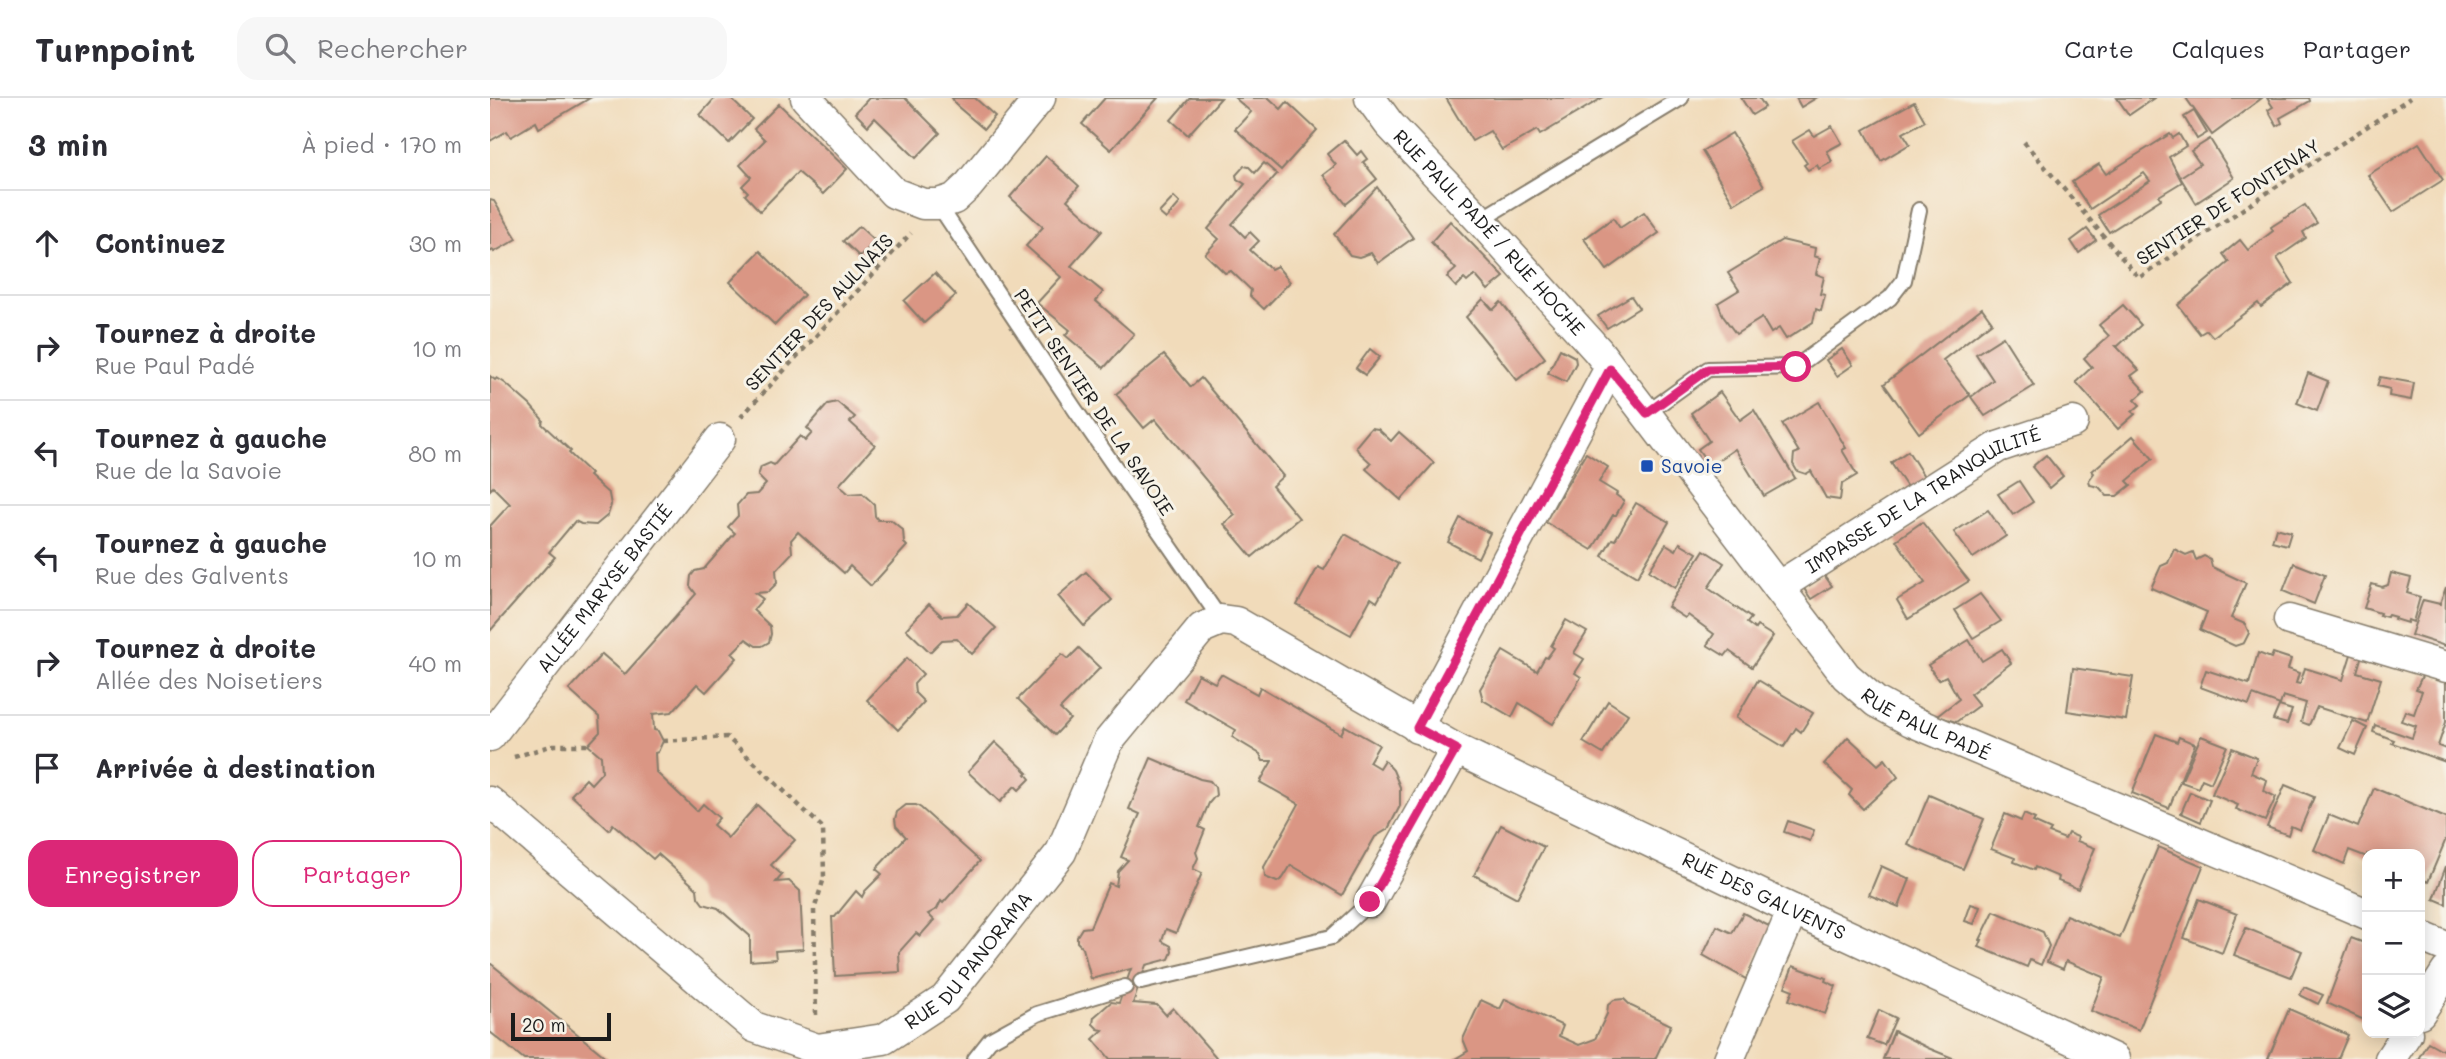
<!DOCTYPE html>
<html lang="fr">
<meta charset="utf-8">
<style>
body{margin:0;font-family:Mali,sans-serif;background:#f7f7f7;color:#2b2b33}
.controls{position:absolute;right:21px;bottom:21px;display:grid;overflow:hidden;border-radius:14px;box-shadow:0 4px 18px #0003}
.controls button{width:63px;height:63px;display:grid;place-items:center;padding:0;border:0;border-bottom:2px solid #e1e1e2;background:#fff;color:#2b2b33;font:35px sans-serif}
.scale{position:absolute;left:21px;bottom:18px;width:100px;box-sizing:border-box;padding-left:7px;border:4px solid #1c1c1c;border-top:0;font-size:19px;line-height:24px;white-space:nowrap;color:#1c1c1c;-webkit-text-stroke:5px #f7f3e8;paint-order:stroke}
.stop{position:absolute;width:21px;height:21px;margin:-16px;border:5px solid #db2777;border-radius:50%;background:#fff}
.stop.end{background:#db2777;border-color:#fff;box-shadow:0 2px 7px #0008}
.list{margin:0;padding:0;list-style:none}
h2{display:flex;justify-content:space-between;align-items:center;height:91px;margin:0;padding:0 28px;font-size:30px}
h2 small{font-size:23px;font-weight:400;color:#7c7c81}
.list li{display:grid;grid-template-columns:46px 1fr auto;gap:21px;align-items:center;box-sizing:border-box;height:105px;padding:0 28px;border-top:2px solid #e1e1e2}
.list b{display:block;font-size:26px;white-space:nowrap}
.list p{margin:0;font-size:23px;white-space:nowrap;color:#7c7c81}
.list em{font-size:23px;font-style:normal;color:#7c7c81}
.actions{display:flex;gap:14px;padding:21px 28px}
.actions a{flex:1;padding:16px 0;border:2px solid #db2777;border-radius:21px;text-align:center;font-size:24px;color:#db2777}
.actions .main{background:#db2777;color:#fff}
.icon{flex:none;width:38px;height:38px;fill:none;stroke:currentColor;stroke-width:2;stroke-linecap:round;stroke-linejoin:round}
.map{position:relative;flex:none;width:1956px;height:961px;overflow:hidden}
header{display:flex;align-items:center;gap:42px;box-sizing:border-box;height:98px;padding:0 35px;background:#fff;border-bottom:2px solid #e1e1e2}
header strong{font-size:33px}
nav{display:flex;gap:38px;margin-inline-start:auto;font-size:24px}
.search{width:490px;height:63px;background:#f7f7f7;display:flex;align-items:center;gap:18px;box-sizing:border-box;padding:0 24px;border-radius:21px;color:#7c7c81;font-size:26px}
main{display:flex}
aside{flex:1;background:#fff}
.map>svg:first-child{display:block}
.building{fill:#da9684}
.lines{fill:none;stroke-linecap:round;stroke-linejoin:round}
.lane-casing{stroke:#867c6b;stroke-width:18}
.street-casing{stroke:#867c6b;stroke-width:33}
.path{stroke:#867c6b;stroke-width:4.5;stroke-dasharray:5 5;stroke-linecap:butt}
.lane{stroke:#fff;stroke-width:14}
.street{stroke:#fff;stroke-width:30}
.route{stroke:#db2777;stroke-width:9}
.transit-dot{fill:#1a4fb4;stroke:#f7f3e8;stroke-width:2.5}
.labels{text-anchor:middle;stroke-width:6;stroke-linejoin:round;paint-order:stroke}
.street-label{font-size:19px;fill:#1c1c1c;stroke:#f7f3e8}
.transit-label{font-size:19px;fill:#164399;stroke:#f7f3e8;text-anchor:start}
</style>
<header>
<strong>Turnpoint</strong>
<div class="search"><svg class="icon" aria-label="search" viewBox="0 0 24 24"><circle cx="10" cy="10" r="6"/><path d="M15 15l6 6"/></svg>Rechercher</div>
<nav><a>Carte</a><a>Calques</a><a>Partager</a></nav>
</header>
<main>
<aside>
<h2>3 min<small>À pied · 170 m</small></h2>
<ul class="list">
<li><svg class="icon" aria-label="ahead" viewBox="0 0 24 24"><path d="M12 20V5M6 11l6-6 6 6"/></svg><div><b>Continuez</b></div><em>30 m</em></li>
<li><svg class="icon" aria-label="right" viewBox="0 0 24 24"><path d="M7 20v-9h11M14 6l5 5-5 5"/></svg><div><b>Tournez à droite</b><p>Rue Paul Padé</p></div><em>10 m</em></li>
<li><svg class="icon" aria-label="left" viewBox="0 0 24 24"><path d="M17 20v-9H6M10 6l-5 5 5 5"/></svg><div><b>Tournez à gauche</b><p>Rue de la Savoie</p></div><em>80 m</em></li>
<li><svg class="icon" aria-label="left" viewBox="0 0 24 24"><path d="M17 20v-9H6M10 6l-5 5 5 5"/></svg><div><b>Tournez à gauche</b><p>Rue des Galvents</p></div><em>10 m</em></li>
<li><svg class="icon" aria-label="right" viewBox="0 0 24 24"><path d="M7 20v-9h11M14 6l5 5-5 5"/></svg><div><b>Tournez à droite</b><p>Allée des Noisetiers</p></div><em>40 m</em></li>
<li><svg class="icon" aria-label="arrive" viewBox="0 0 24 24"><path d="M6 21V4h12l-3 4 3 4H6"/></svg><div><b>Arrivée à destination</b></div></li>
</ul>
<div class="actions"><a class="main">Enregistrer</a><a>Partager</a></div>
</aside>
<div class="map">
<svg width="1956" height="961" viewBox="0 0 1956 961">
<rect width="100%" height="100%" fill="#f7f3e8"/>
<filter id="ink" filterUnits="userSpaceOnUse"><feTurbulence type="fractalNoise" baseFrequency=".0143" numOctaves="2"/><feDisplacementMap in="SourceGraphic" scale="14" xChannelSelector="R" yChannelSelector="G"/><feConvolveMatrix kernelMatrix="1 2 1 2 8 2 1 2 1" color-interpolation-filters="sRGB"/></filter>
<filter id="wash" filterUnits="userSpaceOnUse"><feTurbulence type="fractalNoise" baseFrequency=".00686" numOctaves="4" result="noise"/><feDisplacementMap in="SourceGraphic" scale="28" xChannelSelector="R" yChannelSelector="G"/><feGaussianBlur stdDeviation="1.57" result="paint"/><feColorMatrix in="noise" values="0 0 0 0 0 0 0 0 0 0 0 0 0 0 0 0 0 1.4 0 .05"/><feComposite in="paint" operator="in"/></filter>
<g filter="url(#wash)">
<rect width="100%" height="100%" fill="#f1dbba"/>
<g id="blocks">
<g class="building">
<polygon points="0,0 100,0 49,30 46,24 21,39 17,33 0,43"/>
<polygon points="225,0 240,0 262,21 239,45 210,17"/>
<polygon points="379,0 415,0 450,35 426,60 385,20 378,28 365,15"/>
<polygon points="462,0 485,0 505,18 494,31 467,8"/>
<polygon points="615,0 668,0 621,52 592,26"/>
<polygon points="700,0 731,0 698,37 681,22"/>
<polygon points="745,0 779,0 791,11 797,4 827,32 791,72 745,31 761,14"/>
<polygon points="956,0 1112,0 1050,37 1047,32 1012,52 1000,33 982,43"/>
<polygon points="1251,0 1269,0 1275,9 1262,17"/>
<polygon points="1306,0 1326,0 1311,9"/>
<polygon points="1627,0 1664,0 1639,17"/>
<polygon points="1696,0 1772,0 1722,37"/>
<polygon points="1777,0 1819,0 1820,3 1790,20 1792,25 1787,28 1778,12 1783,9"/>
<polygon points="1424,4 1435,23 1413,35 1420,46 1391,63 1374,32"/>
<polygon points="289,6 357,71 333,96 308,74 270,113 255,97 258,94 252,88 261,79 250,67 275,42 264,31"/>
<polygon points="1704,13 1717,35 1707,41 1694,19"/>
<polygon points="1342,28 1352,45 1337,53 1342,64 1329,71 1327,67 1318,72 1314,67 1317,65 1302,43 1320,32 1324,38"/>
<polygon points="1242,35 1274,88 1244,106 1212,53"/>
<polygon points="1680,36 1683,40 1689,36 1696,48 1679,59 1692,84 1669,98 1671,101 1619,134 1608,117 1660,83 1654,75 1600,111 1582,84 1609,66 1616,76"/>
<polygon points="1720,41 1744,80 1706,105 1690,79 1710,66 1701,53"/>
<polygon points="854,42 867,57 871,53 877,61 873,64 887,81 856,106 833,77 846,67 837,56"/>
<polygon points="1929,45 1953,82 1903,114 1878,77"/>
<polygon points="556,58 589,88 577,102 612,133 581,168 613,194 606,203 644,236 614,270 575,237 580,232 547,205 571,179 536,148 553,129 520,99"/>
<polygon points="774,65 787,76 742,126 755,139 760,134 769,143 760,152 781,171 787,168 800,184 774,211 760,198 761,192 741,173 735,175 715,156 729,141 718,131 755,86 747,81 746,77 754,68 759,69 765,75"/>
<polygon points="887,89 923,140 888,165 881,155 869,159 860,157 844,136"/>
<polygon points="684,99 690,105 676,121 669,115"/>
<polygon points="0,102 4,103 27,141 4,154 3,152 0,154"/>
<polygon points="1815,107 1827,125 1813,134 1816,140 1787,160 1803,185 1771,209 1768,205 1723,239 1717,232 1710,236 1688,207 1739,164 1733,156 1750,142 1758,152 1783,133 1781,129"/>
<polygon points="1154,114 1169,135 1117,172 1094,141 1123,120 1130,130"/>
<polygon points="960,123 1014,179 998,192 985,177 977,184 974,181 966,189 957,179 966,171 941,144"/>
<polygon points="369,128 385,143 370,159 353,143"/>
<polygon points="1597,131 1606,142 1589,155 1581,143"/>
<polygon points="1292,142 1325,150 1324,158 1330,160 1326,176 1334,179 1330,196 1335,197 1331,213 1326,211 1323,224 1296,241 1289,230 1281,235 1272,220 1246,236 1233,218 1228,205 1249,192 1238,175"/>
<polygon points="270,153 314,197 285,227 240,184"/>
<polygon points="445,175 466,197 434,225 414,203"/>
<polygon points="1141,198 1149,210 1117,230 1108,218"/>
<polygon points="993,201 1003,212 1011,204 1055,260 1027,282 976,219"/>
<polygon points="1633,207 1651,227 1628,248 1626,248 1649,272 1641,278 1655,293 1645,302 1650,307 1642,314 1645,316 1628,331 1586,284 1602,269 1594,260 1619,238 1609,227"/>
<polygon points="1492,210 1502,224 1453,262 1480,297 1429,335 1394,286"/>
<polygon points="1513,239 1544,288 1495,318 1481,299 1503,282 1486,256"/>
<polygon points="880,251 890,259 875,277 866,270"/>
<polygon points="1070,251 1085,259 1086,265 1076,284 1058,275"/>
<polygon points="1352,251 1363,267 1347,278 1336,262"/>
<polygon points="674,257 701,289 711,280 793,378 782,388 809,420 762,459 734,426 745,417 665,321 654,330 626,296"/>
<polygon points="1818,275 1838,283 1827,313 1807,305"/>
<polygon points="0,278 5,282 7,280 15,285 40,307 53,322 52,326 81,353 79,355 101,376 99,378 119,396 121,407 118,417 106,427 91,426 85,423 59,454 65,459 0,533 0,428 20,406 3,389 0,392"/>
<polygon points="1890,279 1924,285 1921,302 1899,298 1900,291 1887,288"/>
<polygon points="1230,294 1250,322 1264,312 1305,380 1274,398 1245,351 1220,368 1208,351 1219,343 1201,315"/>
<polygon points="347,304 365,319 360,324 385,347 349,387 359,396 372,395 384,406 385,418 388,422 401,422 413,432 414,445 417,448 381,488 360,468 354,475 308,434 301,442 302,455 286,472 287,485 278,494 265,495 273,501 263,512 280,528 281,536 279,544 272,548 266,548 256,541 242,555 247,560 216,594 207,586 182,614 163,616 164,632 168,633 173,643 168,654 165,655 166,674 207,713 213,706 229,720 223,727 238,740 267,707 305,742 281,767 292,777 286,784 299,783 310,793 313,851 285,853 286,861 260,863 260,838 228,810 213,806 208,799 207,791 168,756 163,761 123,726 119,732 81,697 96,681 101,686 112,674 111,658 98,647 110,634 109,619 79,592 112,556 135,576 206,496 200,488 201,478 205,473 214,471 245,435 238,429 248,418 247,407 256,397 267,396 276,386 268,378 271,369 280,365 284,367 310,338 315,343 322,335 317,330 338,306"/>
<polygon points="1329,304 1356,350 1352,352 1367,377 1352,386 1350,402 1336,400 1321,373 1316,376 1307,373 1303,366 1304,356 1309,354 1292,326"/>
<polygon points="881,330 888,331 901,343 909,334 944,365 911,402 876,371 881,365 868,353 866,348"/>
<polygon points="1643,338 1663,361 1637,383 1641,387 1627,398 1617,398 1609,389 1600,387 1599,382 1604,375 1602,373"/>
<polygon points="1418,353 1440,388 1423,398 1401,365"/>
<polygon points="1096,355 1118,369 1109,384 1127,395 1126,397 1134,403 1126,417 1123,417 1102,452 1055,424"/>
<polygon points="1556,357 1573,378 1559,390 1542,369"/>
<polygon points="1529,383 1543,404 1523,417 1508,396"/>
<polygon points="1146,405 1179,424 1147,479 1112,458 1122,441 1125,442"/>
<polygon points="1498,412 1516,438 1483,460 1464,434"/>
<polygon points="970,420 1000,435 988,460 958,444"/>
<polygon points="1432,424 1479,483 1418,521 1407,502 1435,485 1406,442"/>
<polygon points="1786,430 1801,434 1797,447 1782,443"/>
<polygon points="855,436 908,466 887,504 881,500 861,537 807,507 828,469 834,472"/>
<polygon points="1190,445 1207,455 1185,490 1159,473 1176,446 1186,452"/>
<polygon points="1684,451 1696,457 1703,454 1706,462 1714,458 1720,461 1722,469 1756,485 1741,520 1755,526 1759,535 1754,545 1745,548 1710,532 1717,514 1661,490 1671,468 1678,465"/>
<polygon points="1214,452 1234,465 1218,490 1261,520 1257,525 1265,531 1267,528 1283,538 1262,569 1239,553 1235,558 1217,547 1224,536 1198,517 1195,520 1178,509"/>
<polygon points="1804,465 1835,477 1824,506 1793,493"/>
<polygon points="596,474 622,502 594,528 568,498"/>
<polygon points="1901,475 1921,480 1917,495 1930,499 1923,524 1918,522 1917,525 1904,521 1905,519 1898,517 1897,519 1889,517 1890,515 1874,510 1882,486 1892,489 1898,487"/>
<polygon points="1334,477 1342,488 1321,501 1313,489"/>
<polygon points="1956,489 1955,548 1921,537 1933,502 1950,506"/>
<polygon points="1490,496 1511,523 1483,540 1465,512"/>
<polygon points="478,505 506,530 482,556 467,541 452,542 440,554 416,531 439,506 452,518 467,517"/>
<polygon points="1076,522 1097,534 1084,555 1094,561 1085,575 1091,579 1063,626 1029,605 1022,619 993,602 990,591 1013,553 1047,573 1055,559 1057,560 1064,550 1061,548"/>
<polygon points="1479,542 1492,563 1512,551 1521,565 1480,596 1489,607 1466,624 1447,618 1469,601 1456,578 1448,582 1438,567"/>
<polygon points="1864,547 1874,550 1867,574 1891,581 1877,625 1827,609 1819,627 1811,624 1816,605 1793,598 1790,607 1763,597 1759,607 1710,589 1716,572 1759,586 1768,555 1781,560 1783,555 1801,561 1798,571 1809,575 1806,585 1810,586 1815,570 1853,582"/>
<polygon points="589,550 610,570 570,611 580,621 565,637 528,601 572,556 578,561"/>
<polygon points="417,560 433,576 424,586 425,595 434,604 408,632 377,602"/>
<polygon points="1583,570 1643,579 1636,622 1577,613"/>
<polygon points="708,576 725,585 731,576 767,596 770,589 851,636 855,628 889,647 879,664 889,670 894,662 903,672 910,689 910,708 898,731 885,739 852,797 801,767 793,780 787,784 775,779 774,769 809,706 770,684 782,663 773,663 770,656 742,639 746,632 694,602"/>
<polygon points="1933,576 1956,583 1956,624 1948,648 1956,651 1956,664 1902,645 1904,642 1883,634 1885,627 1922,640 1926,628 1911,623 1915,613 1924,616 1932,593 1926,591"/>
<polygon points="1268,582 1323,615 1311,634 1306,630 1294,649 1246,620"/>
<polygon points="1118,603 1138,616 1113,656 1093,644"/>
<polygon points="1789,608 1802,612 1797,626 1783,622"/>
<polygon points="1863,623 1877,630 1865,657 1850,650"/>
<polygon points="1666,636 1687,644 1689,639 1705,646 1679,710 1642,695"/>
<polygon points="1711,638 1737,648 1721,685 1712,681 1708,690 1691,684"/>
<polygon points="1358,639 1388,667 1395,661 1408,679 1373,711 1359,697 1362,692 1334,666"/>
<polygon points="505,644 538,675 536,676 540,681 529,692 525,688 510,704 478,674"/>
<polygon points="1742,650 1767,660 1761,675 1777,682 1774,693 1786,699 1775,723 1746,711 1748,707 1722,696"/>
<polygon points="661,660 710,681 720,683 725,689 726,697 719,705 709,729 715,732 706,754 708,760 703,771 712,775 686,835 676,831 672,843 681,848 682,854 679,861 656,867 643,905 667,907 676,917 683,910 726,959 724,961 620,961 603,941 613,932 608,931 603,926 604,919 621,904 629,905 641,871 601,881 593,850 587,844 587,838 592,830 600,829 619,785 626,788 628,773 638,762 631,759 650,716 639,711"/>
<polygon points="1795,687 1824,699 1810,732 1801,728 1798,737 1777,729"/>
<polygon points="1884,690 1956,720 1956,741 1938,784 1930,780 1930,756 1877,756 1877,759 1859,752 1854,766 1824,752 1839,717 1868,729"/>
<polygon points="1700,694 1720,702 1711,724 1691,715"/>
<polygon points="1439,697 1494,721 1473,771 1418,747"/>
<polygon points="416,707 426,707 431,710 490,763 453,805 451,803 447,811 438,816 444,822 430,838 426,835 409,854 410,874 345,878 342,819 345,819 366,793 372,799 375,793 392,776 386,771 416,739 406,728 405,721 407,714"/>
<polygon points="1515,716 1531,723 1534,716 1545,721 1543,724 1561,732 1559,735 1575,741 1578,735 1588,739 1587,743 1605,750 1588,791 1568,783 1569,779 1545,769 1544,772 1524,764 1525,760 1501,751"/>
<polygon points="1298,723 1324,732 1320,743 1294,734"/>
<polygon points="1011,727 1054,749 1027,800 984,777"/>
<polygon points="1668,749 1713,768 1649,932 1601,913 1614,879 1576,863 1573,871 1557,864 1576,817 1630,840"/>
<polygon points="1391,768 1420,781 1409,809 1379,797"/>
<polygon points="1956,768 1956,806 1944,801"/>
<polygon points="1709,801 1747,816 1732,855 1694,840"/>
<polygon points="1481,806 1490,809 1484,826 1475,823"/>
<polygon points="1504,813 1553,834 1559,848 1551,867 1540,862 1537,869 1489,849 1492,842 1490,842"/>
<polygon points="1253,815 1281,829 1256,881 1213,857 1227,828 1242,835"/>
<polygon points="1756,830 1812,853 1801,879 1744,857"/>
<polygon points="1861,840 1877,846 1876,923 1837,905"/>
<polygon points="0,865 118,961 34,961 0,934"/>
<polygon points="1303,868 1336,880 1335,883 1346,888 1335,916 1299,902 1303,892 1295,889"/>
<polygon points="1814,889 1833,897 1828,906 1810,897"/>
<polygon points="1015,901 1073,928 1069,938 1089,947 1105,941 1117,916 1118,907 1124,902 1134,901 1141,908 1181,927 1165,961 965,961 978,953 973,941 991,902 1010,911"/>
<polygon points="1799,911 1858,937 1848,961 1778,961"/>
<polygon points="1389,912 1406,920 1394,947 1377,941"/>
<polygon points="1404,933 1438,950 1465,961 1393,961"/>
<polygon points="1938,944 1956,954 1956,961 1928,961"/>
</g>
</g>
</g>
<g filter="url(#ink)">
<use href="#blocks" fill-opacity="0" stroke="#867c6b" stroke-width="2"/>
<g class="lines">
<defs>
<g id="lane">
<polyline points="448,106 584,310 731,522"/>
<polyline points="990,122 1191,0"/>
<polyline points="1157,315 1218,271 1306,269 1400,200 1414,182 1429,112"/>
<polyline points="651,884 842,839 880,804"/>
<polyline points="485,961 500,942 547,916 635,889"/>
</g>
<g id="street">
<polyline points="316,0 404,95 433,106 448,106 464,101 478,88 550,0"/>
<path id="s1" d="M 880,0 L 899,26 L 990,122 L 1108,253 L 1356,578 L 1386,604 L 1421,623 L 1877,816"/>
<path id="s2" d="M 1288,489 L 1508,349 L 1583,324"/>
<polyline points="1799,522 1956,569"/>
<polyline points="927,630 1120,270"/>
<path id="s3" d="M 0,638 L 230,341"/>
<path id="s4" d="M 0,704 L 264,929 L 327,951 L 394,941 L 455,901 L 571,754 L 618,644 L 712,530 L 731,522 L 746,524 L 966,651 L 1303,812 L 1624,961"/>
<polyline points="880,804 966,651"/>
<polyline points="1930,838 1956,849"/>
<polyline points="1930,915 1956,874"/>
<polyline points="1239,961 1303,812"/>
<polyline points="1900,961 1917,935"/>
</g>
</defs>
<use href="#lane" class="lane-casing"/>
<use href="#street" class="street-casing"/>
<g class="path">
<polyline points="1534,44 1649,180 1920,0"/>
<polyline points="251,319 421,135"/>
<polyline points="173,643 237,639 333,730 334,780 324,812 326,917"/>
<polyline points="24,659 64,647 98,647"/>
</g>
<use href="#lane" class="lane"/>
<use href="#street" class="street"/>
</g>
</g>
<g class="lines" filter="url(#ink)">
<polyline class="route" points="880,804 966,651 927,630 1120,271 1157,315 1218,271 1306,269"/>
</g>
<rect class="transit-dot" x="1150" y="361" width="14" height="14" rx="3.5"/>
<g class="labels">
<g class="street-label">
<text transform="translate(1738 104) rotate(-33)" y="7">SENTIER DE FONTENAY</text>
<text dy="7" stroke="none"><textPath href="#s1" startOffset="180">RUE PAUL PADÉ / RUE HOCHE</textPath></text>
<text transform="translate(329 214) rotate(-47)" y="7">SENTIER DES AULNAIS</text>
<text transform="translate(604 304) rotate(56)" y="7">PETIT SENTIER DE LA SAVOIE</text>
<text dy="7" stroke="none"><textPath href="#s2" startOffset="170">IMPASSE DE LA TRANQUILITÉ</textPath></text>
<text dy="7" stroke="none"><textPath href="#s3" startOffset="187">ALLÉE MARYSE BASTIÉ</textPath></text>
<text dy="7" stroke="none"><textPath href="#s1" startOffset="844">RUE PAUL PADÉ</textPath></text>
<text dy="7" stroke="none"><textPath href="#s4" startOffset="1640">RUE DES GALVENTS</textPath></text>
<text dy="7" stroke="none"><textPath href="#s4" startOffset="598">RUE DU PANORAMA</textPath></text>
</g>
<g class="transit-label">
<text x="1171" y="375">Savoie</text>
</g>
</g>
</svg>
<div class="controls">
<button>+</button>
<button>−</button>
<button><svg class="icon" aria-label="layers" viewBox="0 0 24 24"><path d="M12 4l9 5-9 5-9-5zM3 14l9 5 9-5"/></svg></button>
</div>
<div class="scale">20 m</div>
<div class="stop" style="left:1306px;top:269px"></div>
<div class="stop end" style="left:880px;top:804px"></div>
</div>
</main>
